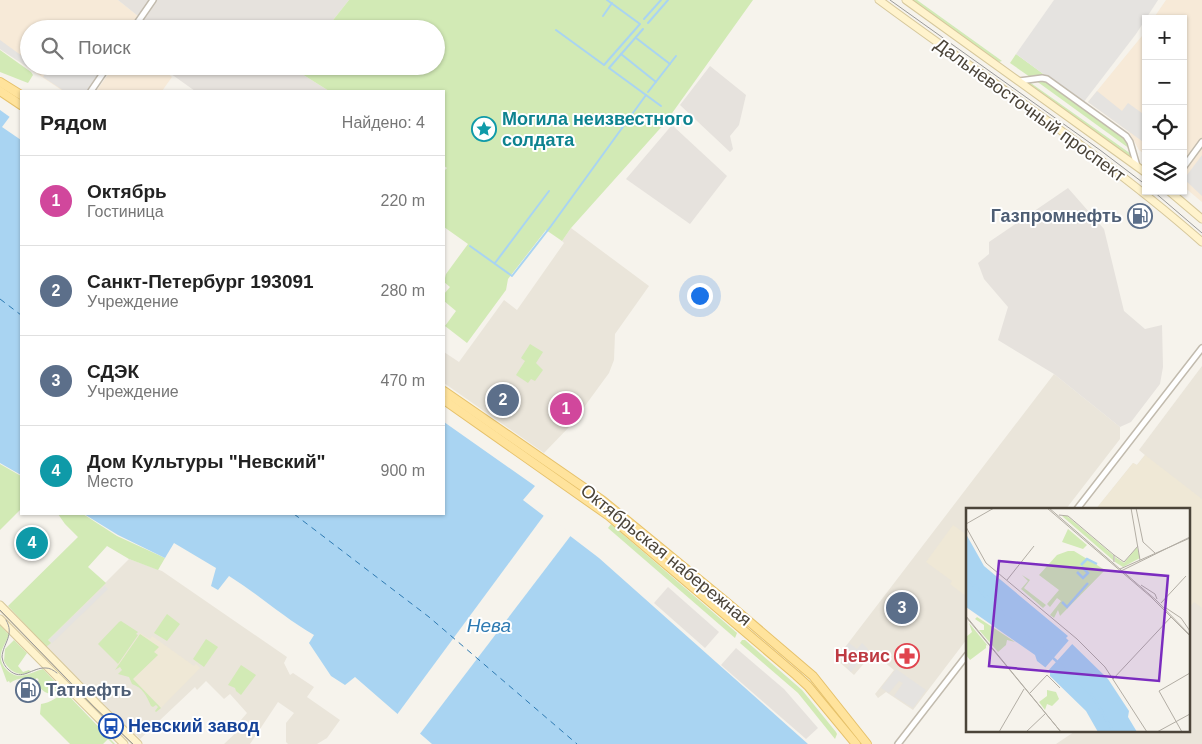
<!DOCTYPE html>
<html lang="ru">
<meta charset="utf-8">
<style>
body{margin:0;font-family:Arial,sans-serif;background:#f2f2f2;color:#222}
.controls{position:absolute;right:15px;top:15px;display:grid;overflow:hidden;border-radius:0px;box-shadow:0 1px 4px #0004}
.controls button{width:45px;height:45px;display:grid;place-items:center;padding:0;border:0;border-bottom:1px solid #e0e0e0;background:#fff;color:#222;font:25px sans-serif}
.you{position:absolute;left:699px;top:295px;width:18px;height:18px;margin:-12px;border:4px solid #fff;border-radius:50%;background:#1a73e8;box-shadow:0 0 0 8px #1a73e833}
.badge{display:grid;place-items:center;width:32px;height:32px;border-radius:50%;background:#fc3f1d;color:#fff;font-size:16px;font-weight:700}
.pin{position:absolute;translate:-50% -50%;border:2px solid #fff;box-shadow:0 1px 5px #0006}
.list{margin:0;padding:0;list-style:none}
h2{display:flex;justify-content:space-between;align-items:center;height:65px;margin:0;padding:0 20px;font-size:21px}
h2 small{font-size:16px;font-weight:400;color:#767676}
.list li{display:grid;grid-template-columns:32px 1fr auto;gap:15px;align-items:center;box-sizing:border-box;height:90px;padding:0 20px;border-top:1px solid #e0e0e0}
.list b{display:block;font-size:19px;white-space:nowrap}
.list p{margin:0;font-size:16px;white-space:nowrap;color:#767676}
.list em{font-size:16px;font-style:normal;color:#767676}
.icon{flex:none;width:28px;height:28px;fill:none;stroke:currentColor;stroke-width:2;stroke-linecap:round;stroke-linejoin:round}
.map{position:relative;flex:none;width:1202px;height:744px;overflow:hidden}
.search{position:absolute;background:#fff;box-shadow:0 1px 4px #0004;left:20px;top:20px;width:425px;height:55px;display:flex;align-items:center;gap:12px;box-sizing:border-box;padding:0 18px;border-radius:28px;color:#767676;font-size:19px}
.panel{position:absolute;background:#fff;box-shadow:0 1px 4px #0004;left:20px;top:90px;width:425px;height:425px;border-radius:0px}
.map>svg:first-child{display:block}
.residential{fill:#eae5da}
.commercial{fill:#f7ead8}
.industrial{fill:#e6e2dd}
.education{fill:#efe8d6}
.green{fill:#d2eab5}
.parking{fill:#e5e3e0}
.water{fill:#a9d4f2}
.pier{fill:#f6f3ec}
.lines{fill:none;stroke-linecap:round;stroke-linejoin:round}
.stream{stroke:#a9d4f2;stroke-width:2}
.ferry{stroke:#2e7ab2;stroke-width:1;stroke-dasharray:6 5;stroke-linecap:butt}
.street-casing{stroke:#c2bbae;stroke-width:8}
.secondary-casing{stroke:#d6c79b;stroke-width:9}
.primary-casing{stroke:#e6c16a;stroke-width:10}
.street{stroke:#fff;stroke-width:5}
.secondary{stroke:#fff3cd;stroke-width:7}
.primary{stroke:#ffe39c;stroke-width:8}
.tram{stroke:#9a9a9a;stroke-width:1}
.labels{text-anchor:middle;stroke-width:4;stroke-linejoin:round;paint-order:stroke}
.street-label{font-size:18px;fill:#4b4439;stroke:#fff}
.culture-label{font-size:18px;font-weight:bold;fill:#0d838f;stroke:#fff;text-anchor:start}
.service-label{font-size:18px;font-weight:bold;fill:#4e5e75;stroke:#fff;text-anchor:end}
.health-label{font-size:18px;font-weight:bold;fill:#be3a42;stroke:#fff;text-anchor:end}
.transit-label{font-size:18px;font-weight:bold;fill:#164399;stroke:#fff;text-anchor:start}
.water-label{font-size:19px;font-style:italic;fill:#2e7ab2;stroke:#fff}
.inset-river{fill:none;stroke:#a9d4f2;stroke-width:2.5}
.inset-road{fill:none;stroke:#b2ada4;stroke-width:1}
.view{fill:#7b2cbf;fill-opacity:0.15;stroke:#7b2cbf;stroke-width:2.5}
.inset-edge{fill:none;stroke:#4b4439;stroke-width:2.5}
</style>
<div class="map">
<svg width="1202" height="744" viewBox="0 0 1202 744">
<rect width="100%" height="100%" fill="#f6f3ec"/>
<g class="residential">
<polygon points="571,228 649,286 615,334 614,360 609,373 571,425 544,453 444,383 444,352 459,362 504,300 517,310 564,243 562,241"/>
<polygon points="1202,366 1202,744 1056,744 1077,730 1188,730 1188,509 1096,509 1133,463 1137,465 1145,455 1139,450"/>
<polygon points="1054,374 1120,427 1120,439 1066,509 967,509 967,639 913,710 886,692 878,698 875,694 894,670 873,653 854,675 836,659"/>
<polygon points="129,559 162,571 287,657 284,663 290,675 293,673 314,687 307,697 340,720 327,738 317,744 288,744 286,742 286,723 294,713 278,702 250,744 224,744 245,724 241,720 247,713 230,694 224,699 206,681 197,690 195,687 140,739 136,735 134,735 46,647 50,643 48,640"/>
</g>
<g class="commercial">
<polygon points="0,0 118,0 138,16 130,29 29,29 29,66 105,66 88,91 63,91 0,49"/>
<polygon points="1166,0 1202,0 1202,202 1183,186 1183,19 1153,19"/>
<polygon points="1146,31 1146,155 1139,150 1129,132 1088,102"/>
<polygon points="114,66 158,66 172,77 162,91 99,91 97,90"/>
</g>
<g class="industrial">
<polygon points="118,0 349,0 326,29 130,29 138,16"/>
<polygon points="160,66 296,66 294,69 329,91 195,91"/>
<polygon points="710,66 746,95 739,125 730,136 733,149 730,152 680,105"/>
<polygon points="672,125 727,176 690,224 626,179"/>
<polygon points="1068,188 1104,229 1124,311 1145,329 1162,325 1163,367 1160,384 1131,422 1120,427 1054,374 998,340 1008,307 984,279 978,263 989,254 989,242"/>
<polygon points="668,587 719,632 705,648 654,603"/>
<polygon points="736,648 784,689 818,728 806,739 721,665"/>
</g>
<g class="education">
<polygon points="1145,455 1202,499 1202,608 1194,602 1188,609 1188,509 1096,509 1133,463 1137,465"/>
<polygon points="953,525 967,535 967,597 950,584 952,581 926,562"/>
<polygon points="140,633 150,639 152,636 194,666 196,664 200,668 161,708 118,664"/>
</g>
<g class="green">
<polygon points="349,0 753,0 665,123 571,228 562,241 546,230 508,279 506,290 467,343 445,326 456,311 444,301 444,294 450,287 444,282 446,274 468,244 444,227 444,171 447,168 444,166 444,91 329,91 294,69 296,66 436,66 436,29 326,29"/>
<polygon points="912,0 917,0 1002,61 999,62"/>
<polygon points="0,50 31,72 33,75 28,83 0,72"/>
<polygon points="1016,54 1083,103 1043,76 1030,77 1010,63"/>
<polygon points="1035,80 1046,81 1126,138 1130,149"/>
<polygon points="1028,81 1131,154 1132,158 1028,83"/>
<polygon points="530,344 543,352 536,363 543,370 535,381 531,379 528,383 516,375 525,361 521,358"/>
<polygon points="0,464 21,476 21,509 0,530"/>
<polygon points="58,514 83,514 117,536 165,558 158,570 129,559 107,546 88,567 106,583 48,640 51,643 46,647 8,606 78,537 65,524"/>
<polygon points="611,524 737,633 735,638 608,528"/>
<polygon points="167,614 180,624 167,641 154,633"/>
<polygon points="121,621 138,632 136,634 138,635 118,664 98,644 119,622"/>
<path d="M 0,625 L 9,635 C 7,641 2,647 1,654 C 0,659 2,665 6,669 C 18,682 29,673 43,669 L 59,686 L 55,692 C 47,697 41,689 36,683 L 39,680 L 37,678 L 34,680 C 27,677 16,678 10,683 L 9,681 L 7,682 L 0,663 Z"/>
<path d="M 140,634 L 159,647 L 154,652 L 158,655 L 133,679 L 161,708 L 156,712 L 155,711 L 158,707 L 156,705 L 153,707 L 151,706 C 146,695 143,688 132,684 L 129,677 L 118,674 L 122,670 L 120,667 L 115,670 Z"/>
<polygon points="206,639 218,647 204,667 193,659"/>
<path d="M 14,640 L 27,653 L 18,666 L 23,672 L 29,670 L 31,672 C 19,677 10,672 4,661 L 5,649 Z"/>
<polygon points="742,640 745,640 802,690 836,732 837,734 835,739 798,693 740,643"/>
<polygon points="241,665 256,675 241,695 236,691 235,688 228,685"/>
<path d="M 67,694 L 115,744 L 113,744 L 108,739 L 103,744 L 70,744 L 40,714 L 41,704 C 51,703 58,695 67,694 Z"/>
</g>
<g class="parking">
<polygon points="1054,0 1158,0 1136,34 1083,103 1016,54"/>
<polygon points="0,40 29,61 29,66 39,68 35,72 0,49"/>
<polygon points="50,66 102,66 103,67 87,91 64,91 43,77"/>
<polygon points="1097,91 1122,111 1128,103 1146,116 1146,144 1088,102"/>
<polygon points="1202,155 1202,196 1184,179"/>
<polygon points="105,586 108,589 52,643 49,640"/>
<polygon points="849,643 857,649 862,643 868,649 851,672 847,668 850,665 839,656"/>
<polygon points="896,669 926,690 913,708 894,696 903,683 899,681 889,693 881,688"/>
</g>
<g class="water">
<polygon points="0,110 21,125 21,475 0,463"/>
<path d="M 444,422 L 535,486 L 523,500 L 599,558 L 808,744 L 432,744 L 355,677 L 345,685 L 331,676 L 309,643 L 314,635 C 284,618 258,594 229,576 L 218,590 L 211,586 L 216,568 L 174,543 L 165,558 L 118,535 L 84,514 L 444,514 Z"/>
</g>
<g class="pier">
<polygon points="11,115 21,122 21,140 2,127"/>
<polygon points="545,514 572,534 419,735 396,716"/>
</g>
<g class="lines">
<g class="stream">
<polyline points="603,16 612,3"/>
<polyline points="644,19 661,0"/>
<polyline points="648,23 668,0"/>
<polyline points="643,29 609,68 661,106"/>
<polyline points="556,30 604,65 640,24 607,0"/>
<polyline points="636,38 670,64"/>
<polyline points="621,54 656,82"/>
<polyline points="648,92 676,56"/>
<polyline points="470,246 512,276 551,226 646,95"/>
<polyline points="495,263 549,191"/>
</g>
<g class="ferry">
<polyline points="0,299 21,315"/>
<polyline points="294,514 429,617 577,744"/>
</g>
<defs>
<g id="street">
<polyline points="133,29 153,0"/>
<polyline points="1019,81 1042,78 1047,79 1126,136 1130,142 1137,166"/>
<polyline points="91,91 108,66"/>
<polyline points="1183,168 1202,142"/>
<polyline points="1077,509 1202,348"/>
<polyline points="898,744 967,655"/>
</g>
<g id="secondary">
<path d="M 879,0 C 987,80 1101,153 1202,242"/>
<polyline points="906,0 1146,173"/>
<polyline points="1169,191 1202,219"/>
<polyline points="0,605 97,704 138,744"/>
<polyline points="0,619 124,744"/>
</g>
<g id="primary">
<polyline points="0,82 21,95"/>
<polyline points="0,91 21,105"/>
<polyline points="444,391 602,500 724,600 813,676 867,744"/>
<polyline points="444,400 609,516 796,675 808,686 856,744"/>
</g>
</defs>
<use href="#street" class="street-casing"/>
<use href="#secondary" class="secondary-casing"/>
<use href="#primary" class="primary-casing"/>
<use href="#street" class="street"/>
<use href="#secondary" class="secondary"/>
<use href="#primary" class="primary"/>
<g class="tram">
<polyline points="890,0 1100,150 1146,185"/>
<polyline points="1153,191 1202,233"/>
<polyline points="0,610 94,707 133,744"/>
<path d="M 6,620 C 15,635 3,643 2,657 C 3,663 5,667 9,670 C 22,682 32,667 46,668 C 50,668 53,670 57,673"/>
</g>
</g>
<defs>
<symbol id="sight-ring" viewBox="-11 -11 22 22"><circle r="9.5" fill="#fff" stroke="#0f9aa8" stroke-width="1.5"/><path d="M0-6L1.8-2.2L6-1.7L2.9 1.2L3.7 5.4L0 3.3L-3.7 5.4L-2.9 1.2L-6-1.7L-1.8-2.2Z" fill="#0f9aa8"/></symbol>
<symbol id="fuel-ring" viewBox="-11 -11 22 22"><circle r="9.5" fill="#fff" stroke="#5c6f8a" stroke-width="1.5"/><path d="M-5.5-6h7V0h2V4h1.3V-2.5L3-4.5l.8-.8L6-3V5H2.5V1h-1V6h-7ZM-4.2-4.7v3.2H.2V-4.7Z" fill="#5c6f8a"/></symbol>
<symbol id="pharmacy-ring" viewBox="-11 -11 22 22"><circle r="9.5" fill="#fff" stroke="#e0444e" stroke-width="1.5"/><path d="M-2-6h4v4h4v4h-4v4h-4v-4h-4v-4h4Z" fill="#e0444e"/></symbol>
<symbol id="bus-ring" viewBox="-11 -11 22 22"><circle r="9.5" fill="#fff" stroke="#1a4fb4" stroke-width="1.5"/><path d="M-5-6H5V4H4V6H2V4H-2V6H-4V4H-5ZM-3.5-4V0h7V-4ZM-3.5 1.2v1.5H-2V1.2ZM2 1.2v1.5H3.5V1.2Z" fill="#1a4fb4"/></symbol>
</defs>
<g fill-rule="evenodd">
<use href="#sight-ring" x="470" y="115" width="28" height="28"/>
<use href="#fuel-ring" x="1126" y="202" width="28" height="28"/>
<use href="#pharmacy-ring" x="893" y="642" width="28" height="28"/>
<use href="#fuel-ring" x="14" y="676" width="28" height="28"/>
<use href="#bus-ring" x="97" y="712" width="28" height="28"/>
</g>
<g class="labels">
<g class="street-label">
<text transform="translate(1030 110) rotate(36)" y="6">Дальневосточный проспект</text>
<text transform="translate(666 555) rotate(39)" y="6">Октябрьская набережная</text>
</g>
<g class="culture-label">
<text x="502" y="125">Могила неизвестного<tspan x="502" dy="21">солдата</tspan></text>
</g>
<g class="service-label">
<text x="1122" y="222">Газпромнефть</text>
<text x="46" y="696" text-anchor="start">Татнефть</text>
</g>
<g class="health-label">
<text x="890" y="662">Невис</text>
</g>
<g class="transit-label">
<text x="128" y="732">Невский завод</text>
</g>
<g class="water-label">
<text x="489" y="632">Нева</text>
</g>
</g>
<g transform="translate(966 508)">
<rect width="224" height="224" fill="#f6f3ec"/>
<path d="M 96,8 L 101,8 L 147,47 L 148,53 ZM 102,21 L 121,37 L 117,41 L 96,34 ZM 171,39 L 174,50 L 157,59 L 149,54 L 149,49 L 158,55 ZM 102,43 L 108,43 L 139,62 L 94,108 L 92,102 L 88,110 L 84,107 L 95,93 L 91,90 L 84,99 L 81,96 L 93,82 L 73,67 L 91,47 ZM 56,67 L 64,72 L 58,80 L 80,97 L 77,100 L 55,81 L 62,73 ZM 11,109 L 43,130 L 49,134 L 41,132 L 40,137 L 32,144 L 13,122 L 18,122 L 18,117 L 9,111 ZM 3,115 L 22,138 L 20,137 L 20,140 L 4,152 L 0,147 L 0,129 L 6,124 ZM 81,182 L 90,184 L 93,191 L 86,198 L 81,196 L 79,202 L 73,194 L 81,188 Z" fill="#d2eab5"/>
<path d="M 0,26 L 18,58 L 102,128 L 100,130 L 142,171 L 163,203 L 162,209 L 171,224 L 132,224 L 120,203 L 84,168 L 84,163 L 71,153 L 69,147 L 0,99 Z" fill="#a9d4f2"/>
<path d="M 104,131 L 108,134 L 81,164 L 78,161 Z" fill="#f6f3ec"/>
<path class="inset-river" d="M 115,57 L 121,51 L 131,56M 111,64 L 117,70 L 122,65 L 116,59M 0,70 L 111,172 L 125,186 L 148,224M 96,94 L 101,99 L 122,75"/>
<path class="inset-road" d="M 81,0 L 185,89 L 224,128M 83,0 L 190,92 L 224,127M 165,0 L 174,52M 170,0 L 177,34 L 189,45M 93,7 L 102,8 L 148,47 L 148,54M 0,16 L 28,0M 0,19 L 20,55 L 111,131 L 139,159 L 181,224M 148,47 L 158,54 L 172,38M 154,61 L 224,30M 155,63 L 224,29M 41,72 L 68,38M 175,77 L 189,86 L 191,91M 195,95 L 220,68M 200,100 L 215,110 L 224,123M 0,108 L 95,224M 0,109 L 95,224M 147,171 L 205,109M 64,185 L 81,167 L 94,180M 33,224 L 58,181M 60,224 L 80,205M 191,224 L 224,206M 216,224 L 193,183 L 224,165"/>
<path class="view" d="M 33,53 L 202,68 L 193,173 L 23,158 Z"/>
<rect width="224" height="224" class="inset-edge"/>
</g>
</svg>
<div class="controls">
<button>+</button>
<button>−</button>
<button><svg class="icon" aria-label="locate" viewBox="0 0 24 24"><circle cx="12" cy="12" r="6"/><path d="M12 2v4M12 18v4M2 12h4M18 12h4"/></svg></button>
<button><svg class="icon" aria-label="layers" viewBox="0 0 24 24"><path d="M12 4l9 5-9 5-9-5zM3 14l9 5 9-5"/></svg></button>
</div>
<div class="you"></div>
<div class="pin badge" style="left:566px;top:409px;background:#d1479c">1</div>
<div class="pin badge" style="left:503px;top:400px;background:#5c6f8a">2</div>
<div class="pin badge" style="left:902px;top:608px;background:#5c6f8a">3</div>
<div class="pin badge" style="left:32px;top:543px;background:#0f9aa8">4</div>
<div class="search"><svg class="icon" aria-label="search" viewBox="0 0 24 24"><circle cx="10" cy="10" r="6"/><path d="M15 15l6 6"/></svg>Поиск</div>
<section class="panel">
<h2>Рядом<small>Найдено: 4</small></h2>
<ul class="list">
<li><span class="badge" style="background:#d1479c">1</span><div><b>Октябрь</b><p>Гостиница</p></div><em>220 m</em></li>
<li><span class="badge" style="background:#5c6f8a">2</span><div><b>Санкт-Петербург 193091</b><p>Учреждение</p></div><em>280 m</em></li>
<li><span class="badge" style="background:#5c6f8a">3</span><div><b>СДЭК</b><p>Учреждение</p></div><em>470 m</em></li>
<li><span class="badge" style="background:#0f9aa8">4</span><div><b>Дом Культуры &quot;Невский&quot;</b><p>Место</p></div><em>900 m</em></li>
</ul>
</section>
</div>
